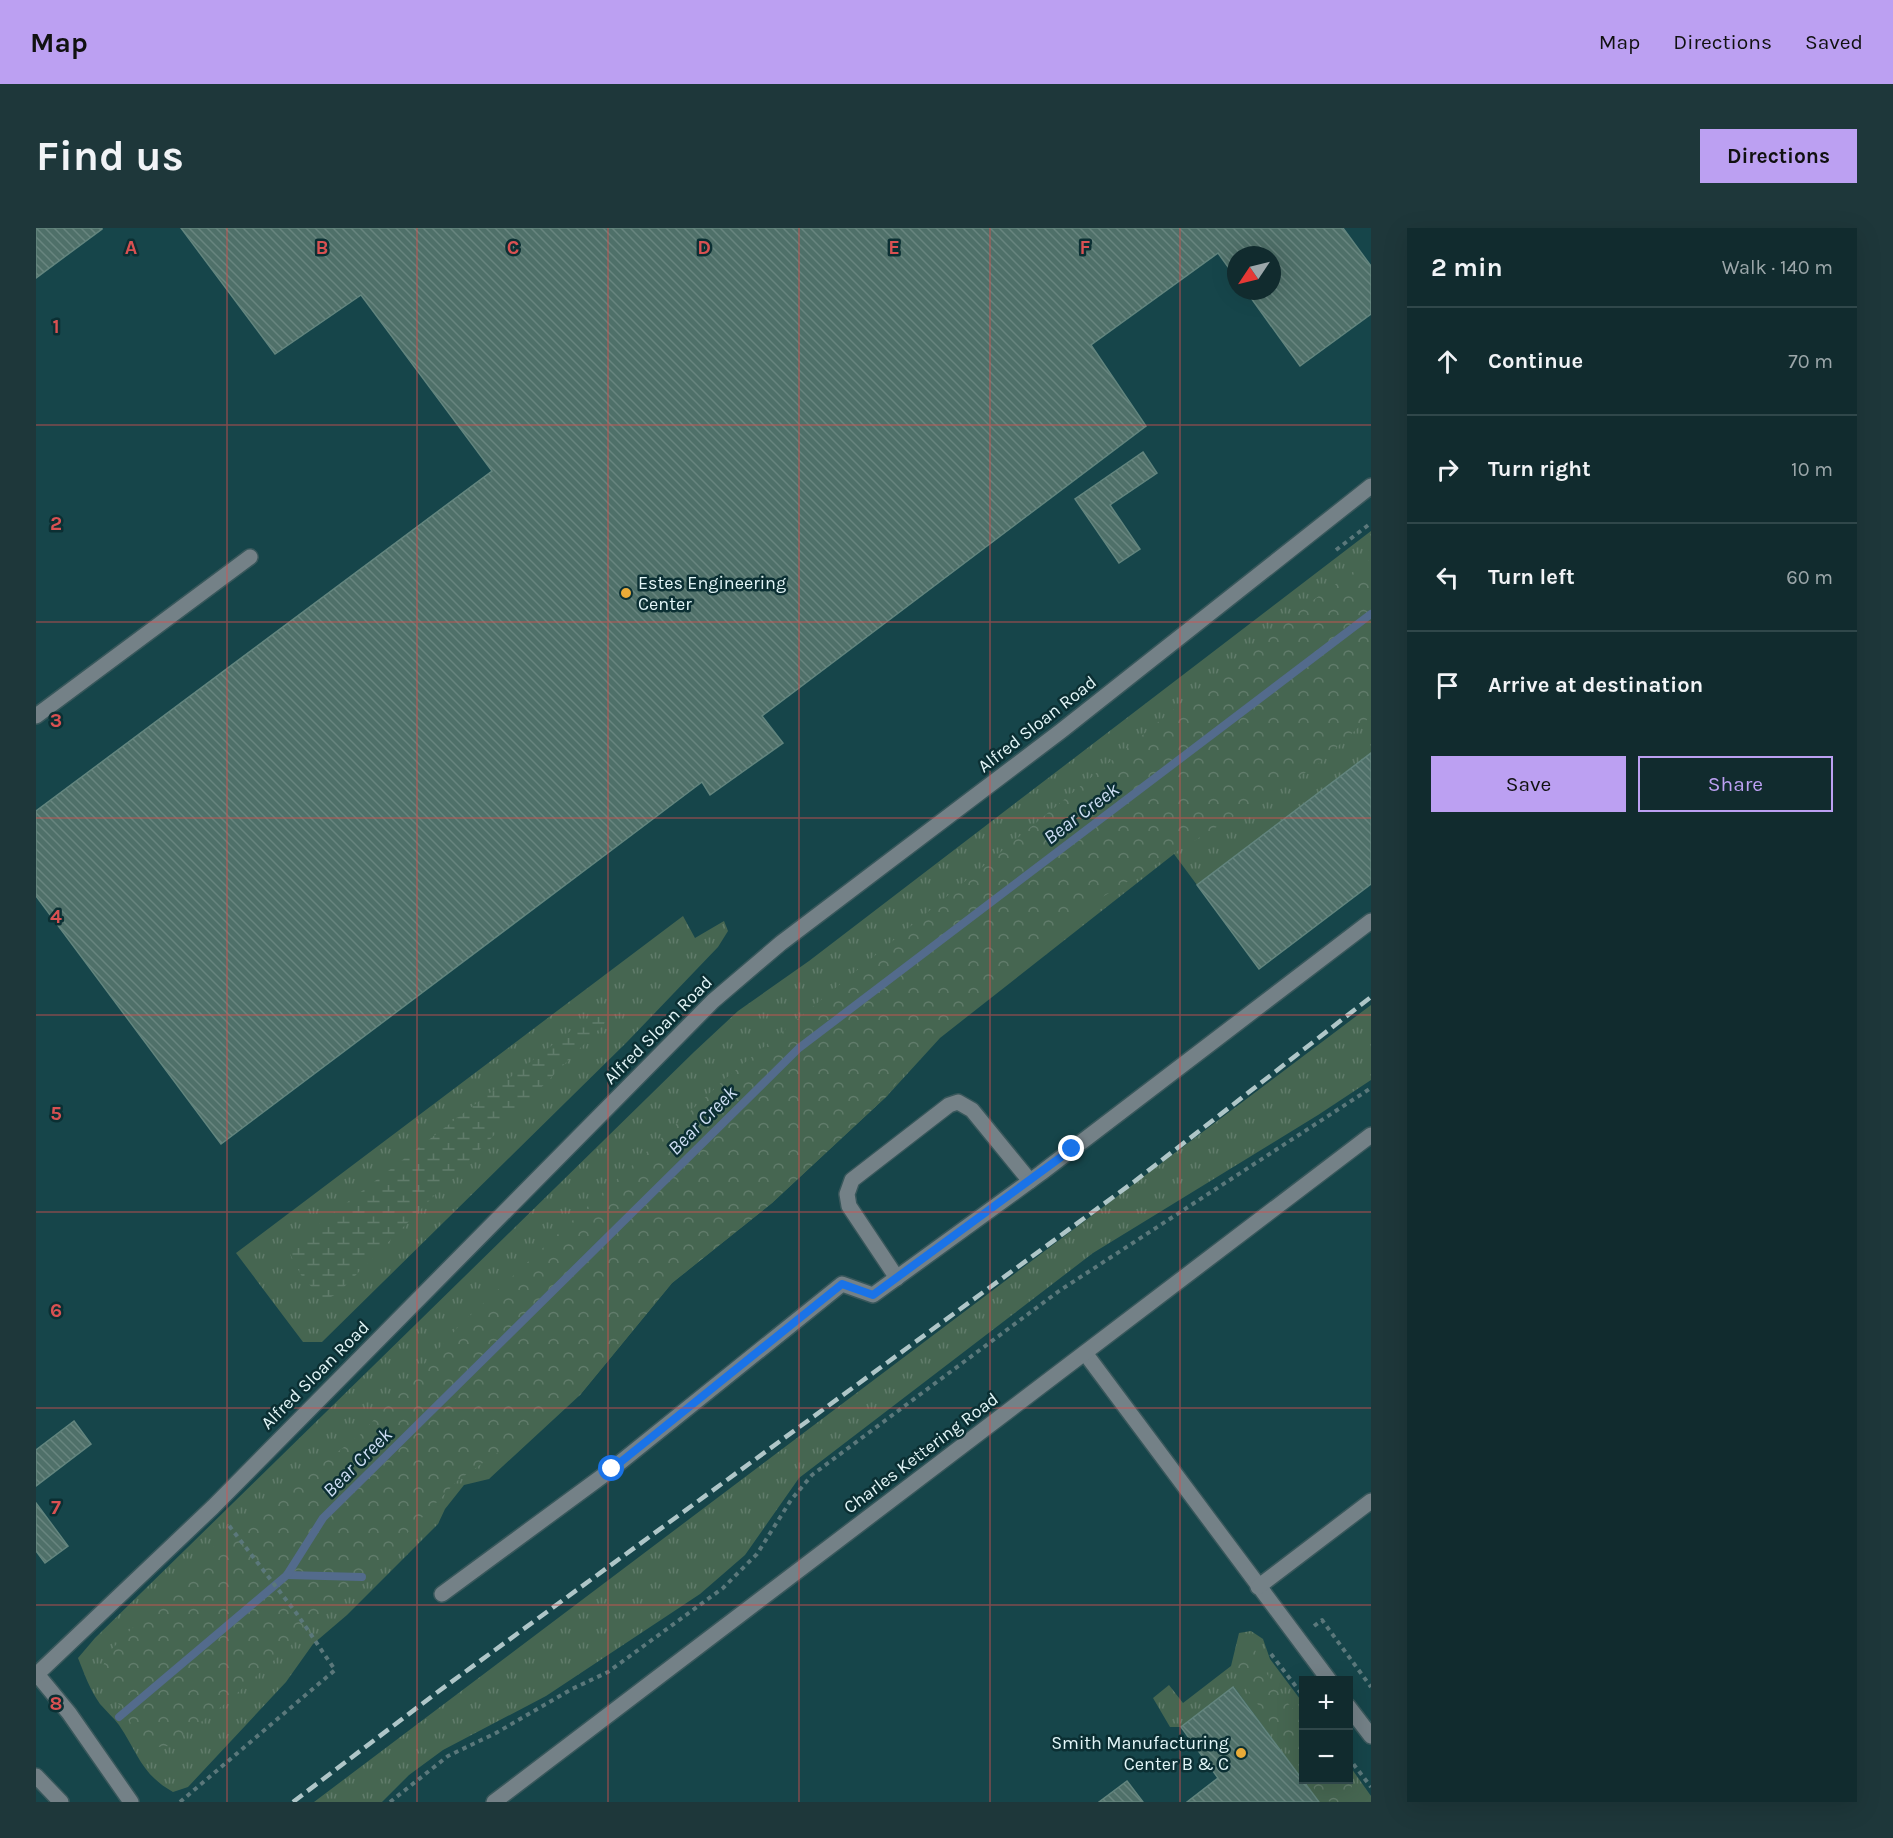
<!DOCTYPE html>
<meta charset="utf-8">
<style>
body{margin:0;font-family:Karla,sans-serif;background:#1e373a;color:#f1f3f6}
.controls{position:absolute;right:18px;bottom:18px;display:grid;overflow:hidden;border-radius:0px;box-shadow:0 6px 24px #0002}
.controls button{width:54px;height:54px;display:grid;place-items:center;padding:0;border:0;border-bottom:2px solid #30474a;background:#112b2e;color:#f1f3f6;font:30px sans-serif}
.compass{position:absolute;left:1191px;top:18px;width:54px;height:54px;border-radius:50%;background:#112b2e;box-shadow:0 6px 24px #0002;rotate:235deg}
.stop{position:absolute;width:18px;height:18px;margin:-14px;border:4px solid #1a73e8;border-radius:50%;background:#fff}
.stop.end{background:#1a73e8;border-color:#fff;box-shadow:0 2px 6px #0008}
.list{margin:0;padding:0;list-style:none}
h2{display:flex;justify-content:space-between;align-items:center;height:78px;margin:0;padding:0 24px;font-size:26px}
h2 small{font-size:20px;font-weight:400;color:#9ca7aa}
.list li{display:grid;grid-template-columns:39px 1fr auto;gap:18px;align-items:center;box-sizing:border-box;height:108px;padding:0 24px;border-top:2px solid #30474a}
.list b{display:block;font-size:22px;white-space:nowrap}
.list em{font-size:20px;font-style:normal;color:#9ca7aa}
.actions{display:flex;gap:12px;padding:18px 24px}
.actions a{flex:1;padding:14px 0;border:2px solid #bca0f2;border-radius:0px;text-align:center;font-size:21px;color:#bca0f2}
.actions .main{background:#bca0f2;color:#111}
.icon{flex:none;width:33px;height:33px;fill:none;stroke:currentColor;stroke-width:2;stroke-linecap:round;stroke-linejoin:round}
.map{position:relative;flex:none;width:1335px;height:1574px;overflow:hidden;border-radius:0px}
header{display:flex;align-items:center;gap:36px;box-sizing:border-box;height:84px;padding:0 30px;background:#bca0f2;color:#111}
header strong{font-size:28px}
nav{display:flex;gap:33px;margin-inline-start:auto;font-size:21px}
.intro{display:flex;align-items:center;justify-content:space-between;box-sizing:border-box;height:144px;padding:0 36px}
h1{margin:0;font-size:42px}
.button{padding:15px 27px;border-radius:0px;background:#bca0f2;color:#111;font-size:21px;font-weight:700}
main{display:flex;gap:36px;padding:0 36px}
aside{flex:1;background:#112b2e;border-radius:0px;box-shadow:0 6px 24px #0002}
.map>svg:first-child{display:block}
.built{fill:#16454a;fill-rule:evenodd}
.grass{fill:url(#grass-tufts)}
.forest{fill:url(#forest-crowns)}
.wetland{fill:url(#wetland-marsh)}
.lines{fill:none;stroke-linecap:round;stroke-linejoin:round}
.stream{stroke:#536b8c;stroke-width:8}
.building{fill:url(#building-back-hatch);stroke:#63857e;stroke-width:1.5}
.minor-casing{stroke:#38575b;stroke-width:18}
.path{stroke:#5b787b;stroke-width:4;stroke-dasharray:4.5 4.5;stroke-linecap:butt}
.minor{stroke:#748187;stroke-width:15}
.rail{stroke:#afc6c8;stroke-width:4.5;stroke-dasharray:12 6;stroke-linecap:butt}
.route{stroke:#1a73e8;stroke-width:8}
.grid{fill:none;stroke:#d95152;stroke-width:1.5;stroke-opacity:0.55}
.poi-dot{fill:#e9ab38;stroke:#0b2f33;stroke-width:2}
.labels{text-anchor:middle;stroke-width:5;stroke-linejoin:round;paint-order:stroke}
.poi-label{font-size:18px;fill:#e3f6f8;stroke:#0b2f33;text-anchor:start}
.street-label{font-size:18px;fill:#e3f6f8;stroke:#0b2f33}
.water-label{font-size:20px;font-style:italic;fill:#ccddf3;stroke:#0b2f33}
.grid-label{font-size:20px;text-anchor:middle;font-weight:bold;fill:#d95152;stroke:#0b2f33;stroke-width:5;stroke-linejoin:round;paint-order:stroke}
</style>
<header>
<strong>Map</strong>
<nav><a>Map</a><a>Directions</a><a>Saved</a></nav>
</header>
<div class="intro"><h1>Find us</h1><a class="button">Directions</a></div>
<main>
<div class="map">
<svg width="1335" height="1574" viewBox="0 0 1335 1574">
<defs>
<pattern id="grass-tufts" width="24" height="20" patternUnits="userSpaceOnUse" patternTransform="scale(1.5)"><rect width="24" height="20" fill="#466651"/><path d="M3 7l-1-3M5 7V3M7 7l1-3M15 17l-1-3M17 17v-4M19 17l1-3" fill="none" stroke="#617c6b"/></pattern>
<pattern id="forest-crowns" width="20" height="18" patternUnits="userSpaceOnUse" patternTransform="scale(1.5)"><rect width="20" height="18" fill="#466651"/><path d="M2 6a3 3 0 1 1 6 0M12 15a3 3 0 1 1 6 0" fill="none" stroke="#617c6b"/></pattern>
<pattern id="wetland-marsh" width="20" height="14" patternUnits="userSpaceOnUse" patternTransform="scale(1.5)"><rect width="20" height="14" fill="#466651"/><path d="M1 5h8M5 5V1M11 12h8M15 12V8" fill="none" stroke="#617c6b"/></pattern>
<pattern id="building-back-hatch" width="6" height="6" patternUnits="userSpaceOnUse" patternTransform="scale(1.5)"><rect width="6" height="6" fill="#4f7069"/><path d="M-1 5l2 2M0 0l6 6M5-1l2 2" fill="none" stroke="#68857f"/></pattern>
</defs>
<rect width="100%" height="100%" fill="#17393d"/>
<path class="built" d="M 0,0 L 1335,0 L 1335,1574 L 0,1574 ZM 1200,27 L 1236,27 L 1236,63 L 1200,63 ZM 1268,1452 L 1312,1452 L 1312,1552 L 1268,1552 Z"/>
<g class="grass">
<path d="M 1335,303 L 1335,525 L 1161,657 L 1138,626 L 904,810 L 851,868 L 736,975 L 636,1055 L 544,1167 L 453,1251 L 428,1257 L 409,1281 L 402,1296 L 311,1387 L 277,1416 L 250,1454 L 152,1559 L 137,1564 C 105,1546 102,1525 83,1497 C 77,1489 70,1483 64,1476 C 54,1462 48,1445 42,1430 L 59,1410 L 658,824 L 702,783 L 773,733 Z"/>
<polygon points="647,688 659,710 688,693 692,703 682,719 591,814 286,1114 267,1114 200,1025"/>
<polygon points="1335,777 1335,852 1282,887 1057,1025 763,1250 709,1327 664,1366 510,1468 407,1522 373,1547 346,1574 278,1574"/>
<polygon points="1215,1403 1227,1411 1234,1431 1267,1475 1268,1552 1312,1552 1313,1537 1335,1568 1335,1574 1283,1574 1198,1459 1145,1499 1134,1499 1117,1470 1133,1457 1147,1475 1195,1438 1203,1405"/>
</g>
<g class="forest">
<polygon points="1335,331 1335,488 1280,538 1042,684 892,812 851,868 736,975 636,1055 544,1167 421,1253 317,1362 190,1475 133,1518 111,1520 63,1446 74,1423 171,1324 325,1206 425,1096 689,851 1228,407"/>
<polygon points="1208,1414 1217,1418 1231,1446 1249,1472 1267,1492 1267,1542 1203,1449 1201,1431"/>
<path d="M 1313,1549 C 1318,1559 1317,1566 1309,1574 C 1284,1574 1285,1572 1273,1552 L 1312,1552 Z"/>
</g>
<polygon class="wetland" points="561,787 569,788 569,795 302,1065 288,1073 265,1047 253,1024 266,1009 541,798"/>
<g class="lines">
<g class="stream">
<polyline points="251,1347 326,1349"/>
<polyline points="83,1489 251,1347 287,1290 763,820 1335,386"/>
</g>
</g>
<g class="building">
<polygon points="0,0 66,0 66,1 0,50"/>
<polygon points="145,0 1307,0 1335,38 1335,86 1264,138 1210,63 1236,63 1236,27 1200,27 1200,50 1182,25 1055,117 1110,198 726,488 747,515 674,567 666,554 185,916 0,668 0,583 456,243 325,67 239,126"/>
<polygon points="1107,224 1121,245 1074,277 1104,321 1083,335 1039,271"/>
<polygon points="1335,525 1335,656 1223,741 1161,657"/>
<polygon points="38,1193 55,1216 0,1258 0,1222"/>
<polygon points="0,1275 32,1318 9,1335 0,1323"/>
<polygon points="1197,1459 1283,1574 1151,1574 1182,1550 1145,1499"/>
<polygon points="1091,1553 1107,1574 1063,1574"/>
</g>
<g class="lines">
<defs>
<g id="minor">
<polyline points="0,488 214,329"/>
<polyline points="861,1050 813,978 811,966 816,952 913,877 922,874 936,882 994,953"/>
<polyline points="1049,1125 1293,1452"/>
<polyline points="1222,1359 1335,1273"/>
<polyline points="406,1366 576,1241 806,1056 837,1067 1005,945 1335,693"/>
<polyline points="0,1445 33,1485 95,1574"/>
<polyline points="0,1447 177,1279 677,773 745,715 1025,503 1335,258"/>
<polyline points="1312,1478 1335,1508"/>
<polyline points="0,1548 25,1574"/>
<polyline points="458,1574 1335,907"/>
</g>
</defs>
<use href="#minor" class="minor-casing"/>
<g class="path">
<polyline points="1300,322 1335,295"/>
<polyline points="1278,1398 1286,1392 1335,1459"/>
<polyline points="1235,1426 1268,1469"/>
<polyline points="1312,1529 1335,1559"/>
<polyline points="144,1574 299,1442 261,1386 191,1295"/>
<polyline points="354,1574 412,1528 460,1505 536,1461 572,1444 687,1360 721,1326 755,1272 776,1247 1023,1063 1335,860"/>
</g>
<use href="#minor" class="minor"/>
<polyline class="rail" points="257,1574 403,1463 1099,953 1335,769"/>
</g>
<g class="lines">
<polyline class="route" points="576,1241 806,1056 837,1067 1036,921"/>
</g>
<path class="grid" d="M 191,0 L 191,1574M 381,0 L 381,1574M 572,0 L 572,1574M 763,0 L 763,1574M 954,0 L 954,1574M 1144,0 L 1144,1574M 0,197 L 1335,197M 0,394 L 1335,394M 0,590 L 1335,590M 0,787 L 1335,787M 0,984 L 1335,984M 0,1180 L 1335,1180M 0,1377 L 1335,1377"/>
<g class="poi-dot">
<circle cx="590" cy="365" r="6"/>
<circle cx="1205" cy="1525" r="6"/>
</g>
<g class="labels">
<g class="poi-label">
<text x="602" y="361">Estes Engineering<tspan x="602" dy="21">Center</tspan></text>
<text x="1193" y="1521" text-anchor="end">Smith Manufacturing<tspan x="1193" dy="21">Center B &amp; C</tspan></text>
</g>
<g class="street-label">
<text transform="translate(1001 496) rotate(-38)" y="6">Alfred Sloan Road</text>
<text transform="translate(622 802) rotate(-45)" y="6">Alfred Sloan Road</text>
<text transform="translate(279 1147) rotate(-45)" y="6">Alfred Sloan Road</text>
<text transform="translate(885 1225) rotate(-37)" y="6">Charles Kettering Road</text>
</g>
<g class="water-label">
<text transform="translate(1045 585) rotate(-37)" y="7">Bear Creek</text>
<text transform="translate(666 892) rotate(-45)" y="7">Bear Creek</text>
<text transform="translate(321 1234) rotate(-45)" y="7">Bear Creek</text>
</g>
</g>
<g class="grid-label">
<text x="95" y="26">A</text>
<text x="286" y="26">B</text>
<text x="477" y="26">C</text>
<text x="668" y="26">D</text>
<text x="858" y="26">E</text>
<text x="1049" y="26">F</text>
<text x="20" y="105">1</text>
<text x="20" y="302">2</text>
<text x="20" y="499">3</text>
<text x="20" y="695">4</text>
<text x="20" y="892">5</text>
<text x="20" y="1089">6</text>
<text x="20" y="1286">7</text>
<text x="20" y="1482">8</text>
</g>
</svg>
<div class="controls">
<button>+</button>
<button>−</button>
</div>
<svg class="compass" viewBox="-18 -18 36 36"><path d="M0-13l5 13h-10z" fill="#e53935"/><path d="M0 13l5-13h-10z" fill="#9ca7aa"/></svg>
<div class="stop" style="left:576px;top:1241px"></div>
<div class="stop end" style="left:1036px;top:921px"></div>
</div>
<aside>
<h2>2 min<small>Walk · 140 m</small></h2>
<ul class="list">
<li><svg class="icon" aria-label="ahead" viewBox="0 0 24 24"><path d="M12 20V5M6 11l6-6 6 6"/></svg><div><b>Continue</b></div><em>70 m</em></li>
<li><svg class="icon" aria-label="right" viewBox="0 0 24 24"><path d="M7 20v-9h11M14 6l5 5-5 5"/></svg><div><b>Turn right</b></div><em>10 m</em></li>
<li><svg class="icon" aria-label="left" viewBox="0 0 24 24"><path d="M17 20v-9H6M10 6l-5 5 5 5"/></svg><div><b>Turn left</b></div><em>60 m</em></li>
<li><svg class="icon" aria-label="arrive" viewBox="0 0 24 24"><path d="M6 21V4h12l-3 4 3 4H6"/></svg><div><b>Arrive at destination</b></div></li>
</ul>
<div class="actions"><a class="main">Save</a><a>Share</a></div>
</aside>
</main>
